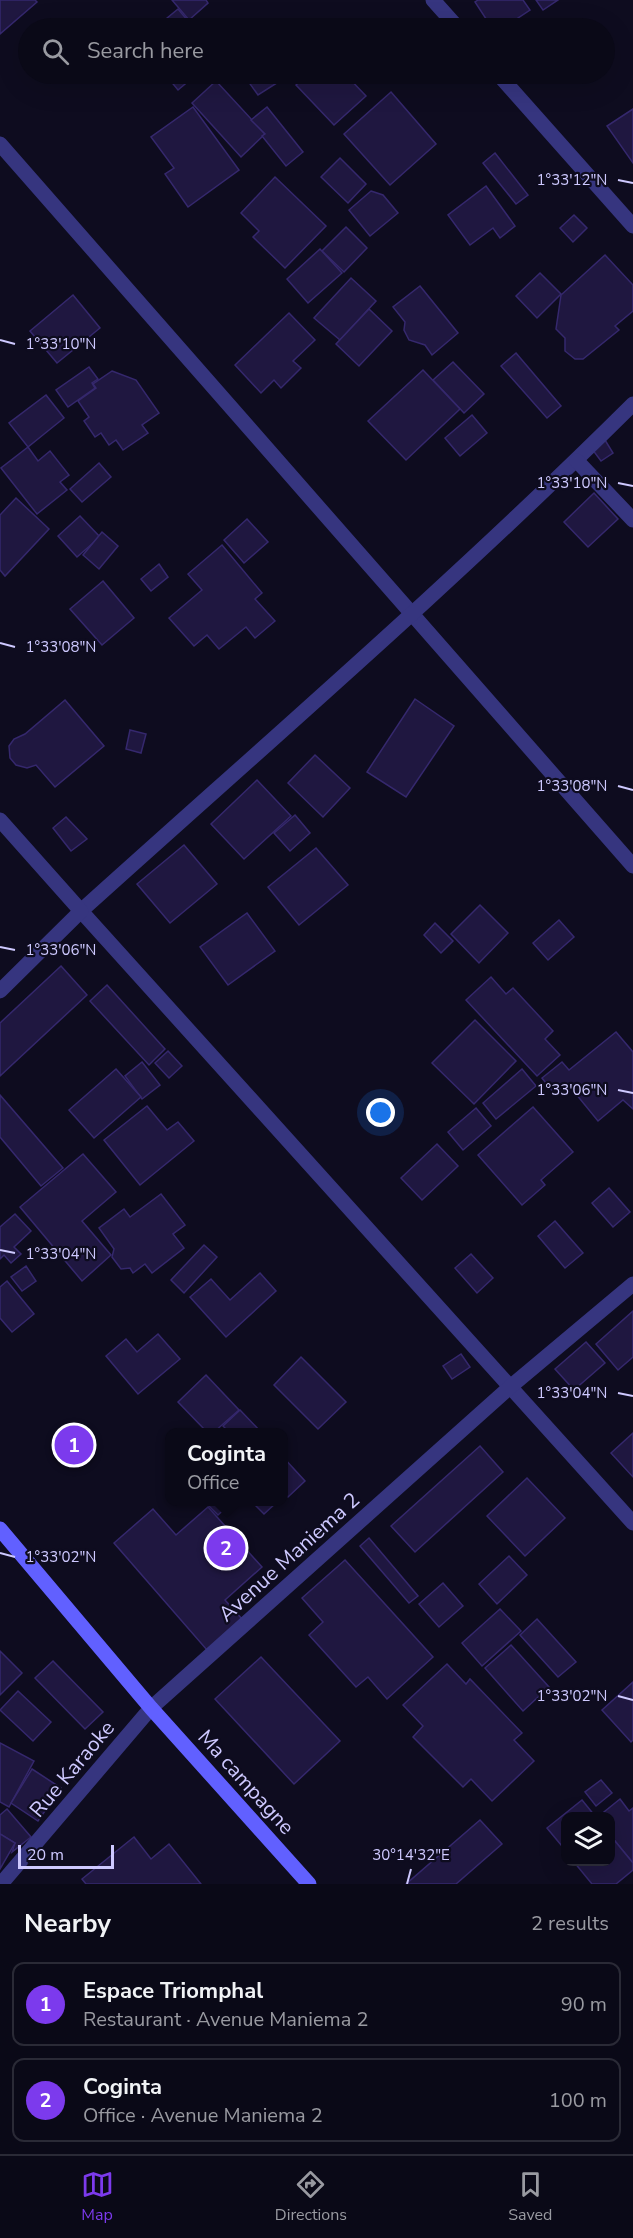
<!DOCTYPE html>
<meta charset="utf-8">
<style>
body{margin:0;font-family:"Nunito Sans",sans-serif;background:#181724;color:#f1f3f6}
.controls{position:absolute;right:18px;bottom:18px;display:grid;overflow:hidden;border-radius:12px;box-shadow:0 6px 24px #0002}
.controls button{width:54px;height:54px;display:grid;place-items:center;padding:0;border:0;border-bottom:2px solid #2a2a36;background:#0a0917;color:#f1f3f6;font:30px sans-serif}
.scale{position:absolute;left:18px;bottom:15px;width:96px;box-sizing:border-box;padding-left:6px;border:3px solid #cec9ff;border-top:0;font-size:16px;line-height:21px;white-space:nowrap;color:#cec9ff;-webkit-text-stroke:4px #0e0c1f;paint-order:stroke}
.you{position:absolute;left:381px;top:1113px;width:21px;height:21px;margin:-15px;border:4px solid #fff;border-radius:50%;background:#1a73e8;box-shadow:0 0 0 9px #1a73e833}
.badge{display:grid;place-items:center;width:39px;height:39px;border-radius:50%;background:#7c3aed;color:#fff;font-size:20px;font-weight:700}
.pin{position:absolute;translate:-50% -50%;border:3px solid #fff;box-shadow:0 2px 6px #0006}
.popup{position:absolute;left:165px;top:1428px;width:123px;height:78px;box-sizing:border-box;display:grid;place-content:center;border-radius:12px;background:#0a0917;filter:drop-shadow(0 2px 4px #0005);font-size:20px;white-space:nowrap;color:#999aa1}
.popup b{font-size:22px;color:#f1f3f6}
.popup::after{content:'';position:absolute;left:50%;top:100%;margin-left:-12px;border:12px solid transparent;border-top-color:#0a0917}
.list{margin:0;padding:0;list-style:none}
h2{display:flex;justify-content:space-between;align-items:center;height:78px;margin:0;padding:0 24px;font-size:26px}
h2 small{font-size:20px;font-weight:400;color:#999aa1}
.list li{display:grid;grid-template-columns:39px 1fr auto;gap:18px;align-items:center;box-sizing:border-box;height:84px;margin:0 12px 12px;padding:0 12px;border:2px solid #2a2a36;border-radius:12px}
.list b{display:block;font-size:22px;white-space:nowrap}
.list p{margin:0;font-size:20px;white-space:nowrap;color:#999aa1}
.list em{font-size:20px;font-style:normal;color:#999aa1}
.icon{flex:none;width:33px;height:33px;fill:none;stroke:currentColor;stroke-width:2;stroke-linecap:round;stroke-linejoin:round}
.map{position:relative;flex:none;width:633px;height:1884px;overflow:hidden}
.search{position:absolute;background:#0a0917;box-shadow:0 6px 24px #0002;left:18px;right:18px;top:18px;height:66px;display:flex;align-items:center;gap:15px;box-sizing:border-box;padding:0 21px;border-radius:33px;color:#999aa1;font-size:22px}
.sheet{height:270px;background:#0a0917}
nav{display:flex;justify-content:space-around;align-items:center;box-sizing:border-box;height:84px;border-top:2px solid #2a2a36;background:#0a0917;font-size:16px;color:#999aa1}
nav a{display:grid;justify-items:center;gap:3px}
nav .on{color:#7c3aed}
.map>svg:first-child{display:block}
.building{fill:#1f1740;stroke:#35286d;stroke-width:1.5}
.lines{fill:none;stroke-linecap:round;stroke-linejoin:round}
.street{stroke:#36357f;stroke-width:15}
.secondary{stroke:#6160ff;stroke-width:15}
.ticks{fill:none;stroke:#cec9ff;stroke-width:2}
.labels{text-anchor:middle;stroke-width:4.5;stroke-linejoin:round;paint-order:stroke}
.street-label{font-size:21px;fill:#cec9ff;stroke:#0e0c1f}
.ticks-label{font-size:15px;text-anchor:middle;fill:#cec9ff;stroke:#0e0c1f;stroke-width:4.5;stroke-linejoin:round;paint-order:stroke}
</style>
<div class="map">
<svg width="633" height="1884" viewBox="0 0 633 1884">
<rect width="100%" height="100%" fill="#0e0c1f"/>
<g class="building">
<polygon points="0,0 35,0 37,2 0,34"/>
<polygon points="172,0 206,0 208,3 189,20"/>
<polygon points="478,0 523,0 530,10 503,28 492,28 475,2"/>
<polygon points="536,0 558,0 543,10"/>
<polygon points="178,9 194,28 155,28"/>
<polygon points="165,74 197,74 178,90"/>
<polygon points="243,74 291,74 258,95"/>
<polygon points="308,74 345,74 366,96 334,125 296,85"/>
<polygon points="216,81 265,134 241,157 192,103"/>
<polygon points="391,92 436,144 390,185 344,134"/>
<polygon points="193,107 239,170 188,207 165,174 174,168 151,137"/>
<polygon points="267,107 303,152 286,166 262,136 265,134 251,120"/>
<polygon points="633,109 633,163 607,126"/>
<polygon points="495,153 528,195 516,204 483,163"/>
<polygon points="340,158 366,184 348,203 321,177"/>
<polygon points="275,177 326,226 285,268 253,237 259,231 241,213"/>
<polygon points="486,186 515,226 500,238 493,228 470,245 448,215"/>
<polygon points="371,191 383,195 398,213 370,236 349,210"/>
<polygon points="574,215 587,228 573,242 560,228"/>
<polygon points="346,227 367,248 344,272 322,251"/>
<polygon points="320,249 342,273 308,303 287,279"/>
<polygon points="605,255 633,285 633,311 615,326 619,330 583,359 575,359 565,351 565,338 556,329 561,295"/>
<polygon points="540,273 561,294 537,318 516,296"/>
<polygon points="351,278 376,301 340,340 314,318"/>
<polygon points="420,286 458,333 432,355 425,345 409,340 404,330 405,322 393,307"/>
<polygon points="73,295 100,328 57,363 30,331"/>
<polygon points="369,309 392,331 359,366 336,344"/>
<polygon points="289,313 315,340 293,361 301,368 281,388 274,380 261,393 235,365"/>
<polygon points="516,353 561,406 547,418 501,366"/>
<polygon points="453,362 484,394 464,413 433,380"/>
<polygon points="89,367 98,379 92,383 95,388 68,407 56,390"/>
<polygon points="423,370 460,409 406,460 368,421"/>
<polygon points="112,371 136,380 159,413 142,425 148,433 123,450 116,440 109,445 101,433 95,437 84,421 89,417 78,401 96,388 93,384"/>
<polygon points="46,395 64,418 28,447 9,423"/>
<polygon points="472,415 487,433 460,456 445,438"/>
<polygon points="605,440 613,453 601,461 592,449"/>
<polygon points="28,447 38,461 50,451 69,475 60,482 67,490 37,514 1,468"/>
<polygon points="99,463 111,477 82,502 70,489"/>
<polygon points="594,493 618,519 588,547 564,522"/>
<polygon points="16,498 49,529 5,576 0,570 0,515"/>
<polygon points="80,516 100,537 77,557 58,536"/>
<polygon points="247,519 268,542 244,563 224,540"/>
<polygon points="102,532 118,546 99,569 83,555"/>
<polygon points="222,545 262,593 255,599 275,621 255,638 246,627 219,649 207,635 194,646 169,618 202,590 188,574"/>
<polygon points="159,564 168,577 151,591 141,579"/>
<polygon points="103,581 134,618 102,645 70,609"/>
<polygon points="415,699 454,726 406,797 367,772"/>
<polygon points="65,700 104,746 55,787 36,765 27,768 16,765 10,758 9,746 14,739 25,734"/>
<polygon points="130,730 146,734 141,753 126,749"/>
<polygon points="315,755 350,788 323,817 288,783"/>
<polygon points="257,780 291,816 244,859 211,824"/>
<polygon points="295,815 310,833 290,851 274,833"/>
<polygon points="66,817 87,839 71,851 53,828"/>
<polygon points="184,845 217,884 170,923 137,884"/>
<polygon points="316,848 348,885 299,925 268,887"/>
<polygon points="480,905 508,933 479,963 451,934"/>
<polygon points="247,913 275,951 228,985 200,947"/>
<polygon points="559,920 574,937 548,960 533,943"/>
<polygon points="435,923 453,941 441,953 424,935"/>
<polygon points="61,966 87,995 0,1076 0,1023"/>
<polygon points="491,977 506,994 513,988 553,1031 545,1039 560,1055 537,1076 466,1000"/>
<polygon points="107,985 165,1049 149,1065 90,1001"/>
<polygon points="475,1020 516,1061 474,1104 432,1063"/>
<polygon points="616,1032 633,1052 633,1109 623,1100 598,1121 567,1083 554,1093 542,1078 562,1062 569,1070"/>
<polygon points="168,1051 182,1066 169,1078 155,1063"/>
<polygon points="142,1062 160,1085 142,1099 125,1076"/>
<polygon points="116,1069 141,1097 94,1138 69,1110"/>
<polygon points="522,1069 536,1086 496,1119 483,1103"/>
<polygon points="0,1095 63,1168 41,1186 0,1137"/>
<polygon points="147,1106 167,1130 178,1122 194,1141 140,1185 104,1140"/>
<polygon points="533,1107 573,1152 541,1180 545,1185 522,1205 478,1155"/>
<polygon points="476,1108 491,1126 463,1150 448,1132"/>
<polygon points="437,1144 458,1166 422,1200 401,1178"/>
<polygon points="83,1154 116,1192 82,1221 111,1255 82,1281 20,1207"/>
<polygon points="609,1188 630,1212 613,1227 592,1203"/>
<polygon points="161,1194 185,1225 173,1234 184,1248 152,1273 145,1264 133,1273 130,1268 121,1269 112,1257 114,1249 99,1228 124,1209 130,1217"/>
<polygon points="15,1214 31,1231 14,1247 21,1254 11,1263 4,1255 0,1259 0,1227"/>
<polygon points="555,1221 583,1253 565,1268 538,1236"/>
<polygon points="204,1245 217,1257 184,1293 171,1280"/>
<polygon points="471,1254 493,1278 477,1293 455,1268"/>
<polygon points="26,1266 36,1281 22,1291 11,1277"/>
<polygon points="260,1273 276,1291 226,1337 190,1297 211,1279 230,1300"/>
<polygon points="7,1281 34,1314 12,1332 0,1318 0,1287"/>
<polygon points="633,1311 633,1357 618,1370 596,1344"/>
<polygon points="158,1334 180,1359 138,1394 106,1356 126,1339 137,1352"/>
<polygon points="586,1342 605,1363 574,1390 555,1369"/>
<polygon points="461,1354 470,1367 452,1379 443,1366"/>
<polygon points="301,1357 346,1402 318,1429 274,1385"/>
<polygon points="206,1375 239,1410 214,1432 207,1432 178,1402"/>
<polygon points="240,1410 261,1432 229,1432 223,1426"/>
<polygon points="633,1433 633,1477 611,1453"/>
<polygon points="480,1446 503,1472 415,1552 391,1526"/>
<polygon points="283,1457 305,1481 288,1497 283,1492"/>
<polygon points="527,1478 565,1518 525,1556 487,1516"/>
<polygon points="205,1502 232,1502 218,1515"/>
<polygon points="252,1502 277,1502 264,1514"/>
<polygon points="208,1507 262,1567 225,1600 242,1619 207,1650 114,1543 153,1509 176,1535"/>
<polygon points="369,1538 418,1596 409,1603 360,1546"/>
<polygon points="509,1556 527,1575 497,1604 479,1584"/>
<polygon points="345,1560 433,1657 387,1699 368,1677 356,1687 309,1635 323,1622 302,1598"/>
<polygon points="443,1583 463,1606 439,1627 419,1604"/>
<polygon points="500,1609 521,1631 482,1666 462,1643"/>
<polygon points="537,1619 576,1662 558,1677 520,1635"/>
<polygon points="511,1645 549,1687 523,1711 485,1668"/>
<polygon points="0,1651 22,1673 0,1695"/>
<polygon points="261,1657 340,1741 294,1784 215,1699"/>
<polygon points="53,1661 103,1712 85,1729 35,1678"/>
<polygon points="447,1664 466,1684 470,1679 522,1733 514,1740 534,1761 492,1801 471,1779 463,1787 413,1737 423,1726 403,1705"/>
<polygon points="633,1682 633,1740 631,1742 602,1710"/>
<polygon points="18,1691 51,1722 33,1741 0,1710"/>
<polygon points="0,1743 34,1761 9,1807 0,1802"/>
<polygon points="32,1769 61,1788 38,1821 11,1803"/>
<polygon points="601,1780 612,1793 596,1806 585,1792"/>
<polygon points="620,1799 629,1811 633,1808 633,1863 610,1835 610,1816 599,1816"/>
<polygon points="582,1800 595,1816 566,1816 566,1851 547,1828"/>
<polygon points="7,1809 31,1837 12,1852 15,1843 0,1834 0,1815"/>
<polygon points="480,1820 502,1844 456,1884 406,1884"/>
<polygon points="0,1834 15,1843 0,1869"/>
<polygon points="610,1835 633,1863 633,1870 616,1884 592,1884 574,1862 610,1862"/>
<polygon points="134,1837 151,1859 169,1844 201,1884 86,1884 82,1879"/>
</g>
<g class="lines">
<g class="street">
<polyline points="433,0 458,28"/>
<polyline points="498,74 633,226"/>
<polyline points="0,144 633,866"/>
<path d="M 633,404 C 456,580 266,744 81,911 L 633,1523"/>
<polyline points="577,461 633,520"/>
<polyline points="0,820 81,911 0,991"/>
<polyline points="1,1884 151,1708 510,1387 633,1284"/>
</g>
<polyline class="secondary" points="0,1529 151,1708 309,1884"/>
</g>
<path class="ticks" d="M 618,180 L 633,183M 0,340 L 15,344M 618,483 L 633,486M 0,643 L 15,647M 618,786 L 633,790M 0,947 L 15,950M 618,1090 L 633,1093M 0,1250 L 15,1253M 618,1393 L 633,1396M 0,1553 L 15,1557M 618,1696 L 633,1700M 407,1884 L 411,1869"/>
<g class="labels">
<g class="street-label">
<text transform="translate(289 1557) rotate(-42)" y="7">Avenue Maniema 2</text>
<text transform="translate(72 1769) rotate(-50)" y="7">Rue Karaoke</text>
<text transform="translate(246 1782) rotate(48)" y="7">Ma campagne</text>
</g>
</g>
<g class="ticks-label">
<text x="572" y="185">1°33'12"N</text>
<text x="61" y="349">1°33'10"N</text>
<text x="572" y="488">1°33'10"N</text>
<text x="61" y="652">1°33'08"N</text>
<text x="572" y="791">1°33'08"N</text>
<text x="61" y="955">1°33'06"N</text>
<text x="572" y="1095">1°33'06"N</text>
<text x="61" y="1259">1°33'04"N</text>
<text x="572" y="1398">1°33'04"N</text>
<text x="61" y="1562">1°33'02"N</text>
<text x="572" y="1701">1°33'02"N</text>
<text x="411" y="1860">30°14'32"E</text>
</g>
</svg>
<div class="controls">
<button><svg class="icon" aria-label="layers" viewBox="0 0 24 24"><path d="M12 4l9 5-9 5-9-5zM3 14l9 5 9-5"/></svg></button>
</div>
<div class="scale">20 m</div>
<div class="you"></div>
<div class="pin badge" style="left:74px;top:1445px">1</div>
<div class="pin badge" style="left:226px;top:1548px">2</div>
<div class="popup"><b>Coginta</b>Office</div>
<div class="search"><svg class="icon" aria-label="search" viewBox="0 0 24 24"><circle cx="10" cy="10" r="6"/><path d="M15 15l6 6"/></svg>Search here</div>
</div>
<section class="sheet">
<h2>Nearby<small>2 results</small></h2>
<ul class="list">
<li><span class="badge">1</span><div><b>Espace Triomphal</b><p>Restaurant · Avenue Maniema 2</p></div><em>90 m</em></li>
<li><span class="badge">2</span><div><b>Coginta</b><p>Office · Avenue Maniema 2</p></div><em>100 m</em></li>
</ul>
</section>
<nav>
<a class="on"><svg class="icon" aria-label="map" viewBox="0 0 24 24"><path d="M3 6l6-2 6 2 6-2v14l-6 2-6-2-6 2zM9 4v14M15 6v14"/></svg>Map</a>
<a><svg class="icon" aria-label="directions" viewBox="0 0 24 24"><path d="M12 3l9 9-9 9-9-9zM9 14v-3h6M13 9l2 2-2 2"/></svg>Directions</a>
<a><svg class="icon" aria-label="saved" viewBox="0 0 24 24"><path d="M7 4h10v16l-5-4-5 4z"/></svg>Saved</a>
</nav>
